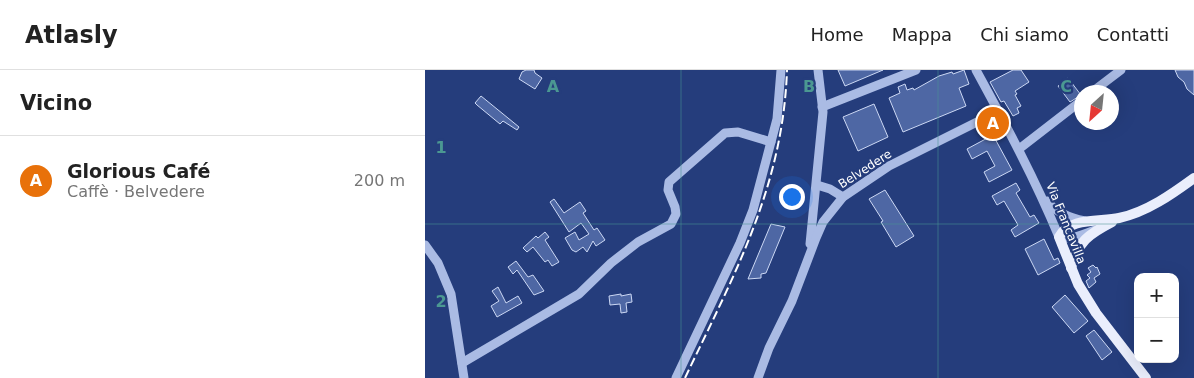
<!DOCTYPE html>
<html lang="it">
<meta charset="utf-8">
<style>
body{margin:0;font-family:"DejaVu Sans",sans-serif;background:#f2f2f2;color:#222}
.controls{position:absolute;right:15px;bottom:15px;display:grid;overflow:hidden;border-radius:10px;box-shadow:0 5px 20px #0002}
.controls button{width:45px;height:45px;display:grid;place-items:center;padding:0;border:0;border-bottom:1px solid #e0e0e0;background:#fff;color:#222;font:25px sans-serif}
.compass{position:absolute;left:649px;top:15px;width:45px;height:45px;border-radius:50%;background:#fff;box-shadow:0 5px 20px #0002;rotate:207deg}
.you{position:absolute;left:366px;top:126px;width:18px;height:18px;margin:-12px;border:4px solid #fff;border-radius:50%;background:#1a73e8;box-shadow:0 0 0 8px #1a73e833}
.badge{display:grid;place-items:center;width:32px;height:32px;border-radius:50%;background:#ea580c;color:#fff;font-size:16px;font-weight:700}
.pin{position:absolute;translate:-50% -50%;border:2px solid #fff;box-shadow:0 1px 5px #0006}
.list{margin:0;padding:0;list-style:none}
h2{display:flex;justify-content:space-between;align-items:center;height:65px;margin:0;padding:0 20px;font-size:21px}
h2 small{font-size:16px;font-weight:400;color:#767676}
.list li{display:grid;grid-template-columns:32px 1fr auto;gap:15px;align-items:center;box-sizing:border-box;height:90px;padding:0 20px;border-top:1px solid #e0e0e0}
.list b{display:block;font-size:19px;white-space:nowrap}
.list p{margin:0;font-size:16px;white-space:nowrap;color:#767676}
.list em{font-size:16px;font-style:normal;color:#767676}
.map{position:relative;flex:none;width:769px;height:308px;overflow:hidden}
header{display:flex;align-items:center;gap:30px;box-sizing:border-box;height:70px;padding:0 25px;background:#fff;border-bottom:1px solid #e0e0e0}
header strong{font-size:24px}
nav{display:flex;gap:28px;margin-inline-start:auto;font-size:18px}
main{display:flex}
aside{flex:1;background:#fff}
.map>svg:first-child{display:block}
.building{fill:#4e67a4;stroke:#ccd8f4}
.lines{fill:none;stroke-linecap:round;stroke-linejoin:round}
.minor{stroke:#aabbe4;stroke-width:9}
.major{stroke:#eaeefc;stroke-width:10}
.rail{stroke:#fff;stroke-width:2;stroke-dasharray:9 4;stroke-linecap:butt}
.grid{fill:none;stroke:#4b9892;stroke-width:1;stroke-opacity:0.55}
.labels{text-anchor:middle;stroke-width:4.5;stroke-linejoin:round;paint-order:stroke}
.street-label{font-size:12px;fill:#fff;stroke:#253d7c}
.grid-label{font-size:16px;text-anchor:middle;font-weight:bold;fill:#4b9892;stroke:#253d7c;stroke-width:4.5;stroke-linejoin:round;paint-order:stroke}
</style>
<header>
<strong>Atlasly</strong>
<nav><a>Home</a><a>Mappa</a><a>Chi siamo</a><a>Contatti</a></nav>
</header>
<main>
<aside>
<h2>Vicino<small></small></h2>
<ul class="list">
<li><span class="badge" style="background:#e8710a">A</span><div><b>Glorious Café</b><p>Caffè · Belvedere</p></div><em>200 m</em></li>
</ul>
</aside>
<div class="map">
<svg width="769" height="308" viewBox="0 0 769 308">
<rect width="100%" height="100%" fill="#253d7c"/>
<g class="building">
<polygon points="101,0 109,0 110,3 117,8 110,19 94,9 97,2"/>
<polygon points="413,0 458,0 420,16"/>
<polygon points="539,0 544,14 534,18 541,36 478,62 464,28 475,23 473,17 480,14 482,20 488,18 489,20 514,6 527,2 528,4"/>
<polygon points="588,0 596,0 604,12 590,21 592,24 590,25 596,36 592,38 594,43 588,46 579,31 576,32 565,12"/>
<polygon points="750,0 769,0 769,25 762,19 759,12 753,7"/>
<polygon points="643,8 656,25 645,32 633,16"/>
<polygon points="56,26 94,57 92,60 78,51 75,54 52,35 50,33"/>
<polygon points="449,34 463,67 433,81 418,47"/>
<polygon points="568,65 587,100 564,112 559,102 570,96 562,81 547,89 542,79"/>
<polygon points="591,113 595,120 591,123 605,147 609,145 614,153 590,167 586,160 593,155 579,131 572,135 567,126"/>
<polygon points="460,120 489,166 471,177 456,152 458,151 444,129"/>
<polygon points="129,129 139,143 155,132 161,141 158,143 169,160 172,158 180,170 171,176 168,171 162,182 158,177 151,182 147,180 140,168 150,162 154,170 164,164 156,153 144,162 125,132"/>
<polygon points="346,154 360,157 341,203 336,204 336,208 323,209"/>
<polygon points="120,162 124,167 120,170 134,192 127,196 123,190 120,192 108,177 102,182 98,178 111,166 113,168"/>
<polygon points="619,169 629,190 633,188 635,193 613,205 600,179"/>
<polygon points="91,191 103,207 108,205 119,221 109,225 92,200 88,204 83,197"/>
<polygon points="668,195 671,198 672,197 675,204 669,208 671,212 664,218 661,211 665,208 662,205 666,202 663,198"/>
<polygon points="73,217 81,233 93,226 97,233 72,247 66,236 74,231 67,221"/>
<polygon points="196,224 196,226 206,224 207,232 201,233 202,242 196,243 195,234 185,235 184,226"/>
<polygon points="640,225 663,251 649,263 627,237"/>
<polygon points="669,260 687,282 677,290 661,266"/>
</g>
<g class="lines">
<g class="minor">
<path d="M 551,0 C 581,55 610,109 634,167 C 646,171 658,164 670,160"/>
<polyline points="667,22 696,0"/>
<polyline points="397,37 491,0"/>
<polyline points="594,79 656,31"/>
<polyline points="392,115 405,119 418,127"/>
<path d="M 622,131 C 631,143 645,148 660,151"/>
<polyline points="385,174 398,42 393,0"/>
<polyline points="0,175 13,193 26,224 39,308"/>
<polyline points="37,293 154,224 186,193 213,172 246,154 251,144 250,137 243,120 244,112 300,63 313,62 346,72"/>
<polyline points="251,308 315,173 328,140 352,49 356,0"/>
<polyline points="333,308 344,278 367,231 391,168 398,152 418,127 464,96 574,41"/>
</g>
<g class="major">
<path d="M 646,198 C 653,171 664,164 687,152"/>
<path d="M 721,308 L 671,243 L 653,214 L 634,167 C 644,147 675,152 694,148 C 722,142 747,124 769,108"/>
</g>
<path class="rail" d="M 260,308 C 309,205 358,117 362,0"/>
</g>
<path class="grid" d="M 256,0 L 256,308M 513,0 L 513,308M 0,154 L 769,154"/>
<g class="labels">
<g class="street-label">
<text transform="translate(440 99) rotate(-33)" y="4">Belvedere</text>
<text transform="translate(641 153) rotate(68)" y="4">Via Francavilla</text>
</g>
</g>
<g class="grid-label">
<text x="128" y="22">A</text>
<text x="384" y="22">B</text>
<text x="641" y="22">C</text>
<text x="16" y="83">1</text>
<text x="16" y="237">2</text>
</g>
</svg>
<div class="controls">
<button>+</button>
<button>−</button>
</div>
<svg class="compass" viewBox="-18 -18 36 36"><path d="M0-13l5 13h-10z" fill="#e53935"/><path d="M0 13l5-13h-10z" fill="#767676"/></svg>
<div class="you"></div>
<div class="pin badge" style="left:568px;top:53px;background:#e8710a">A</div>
</div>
</main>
